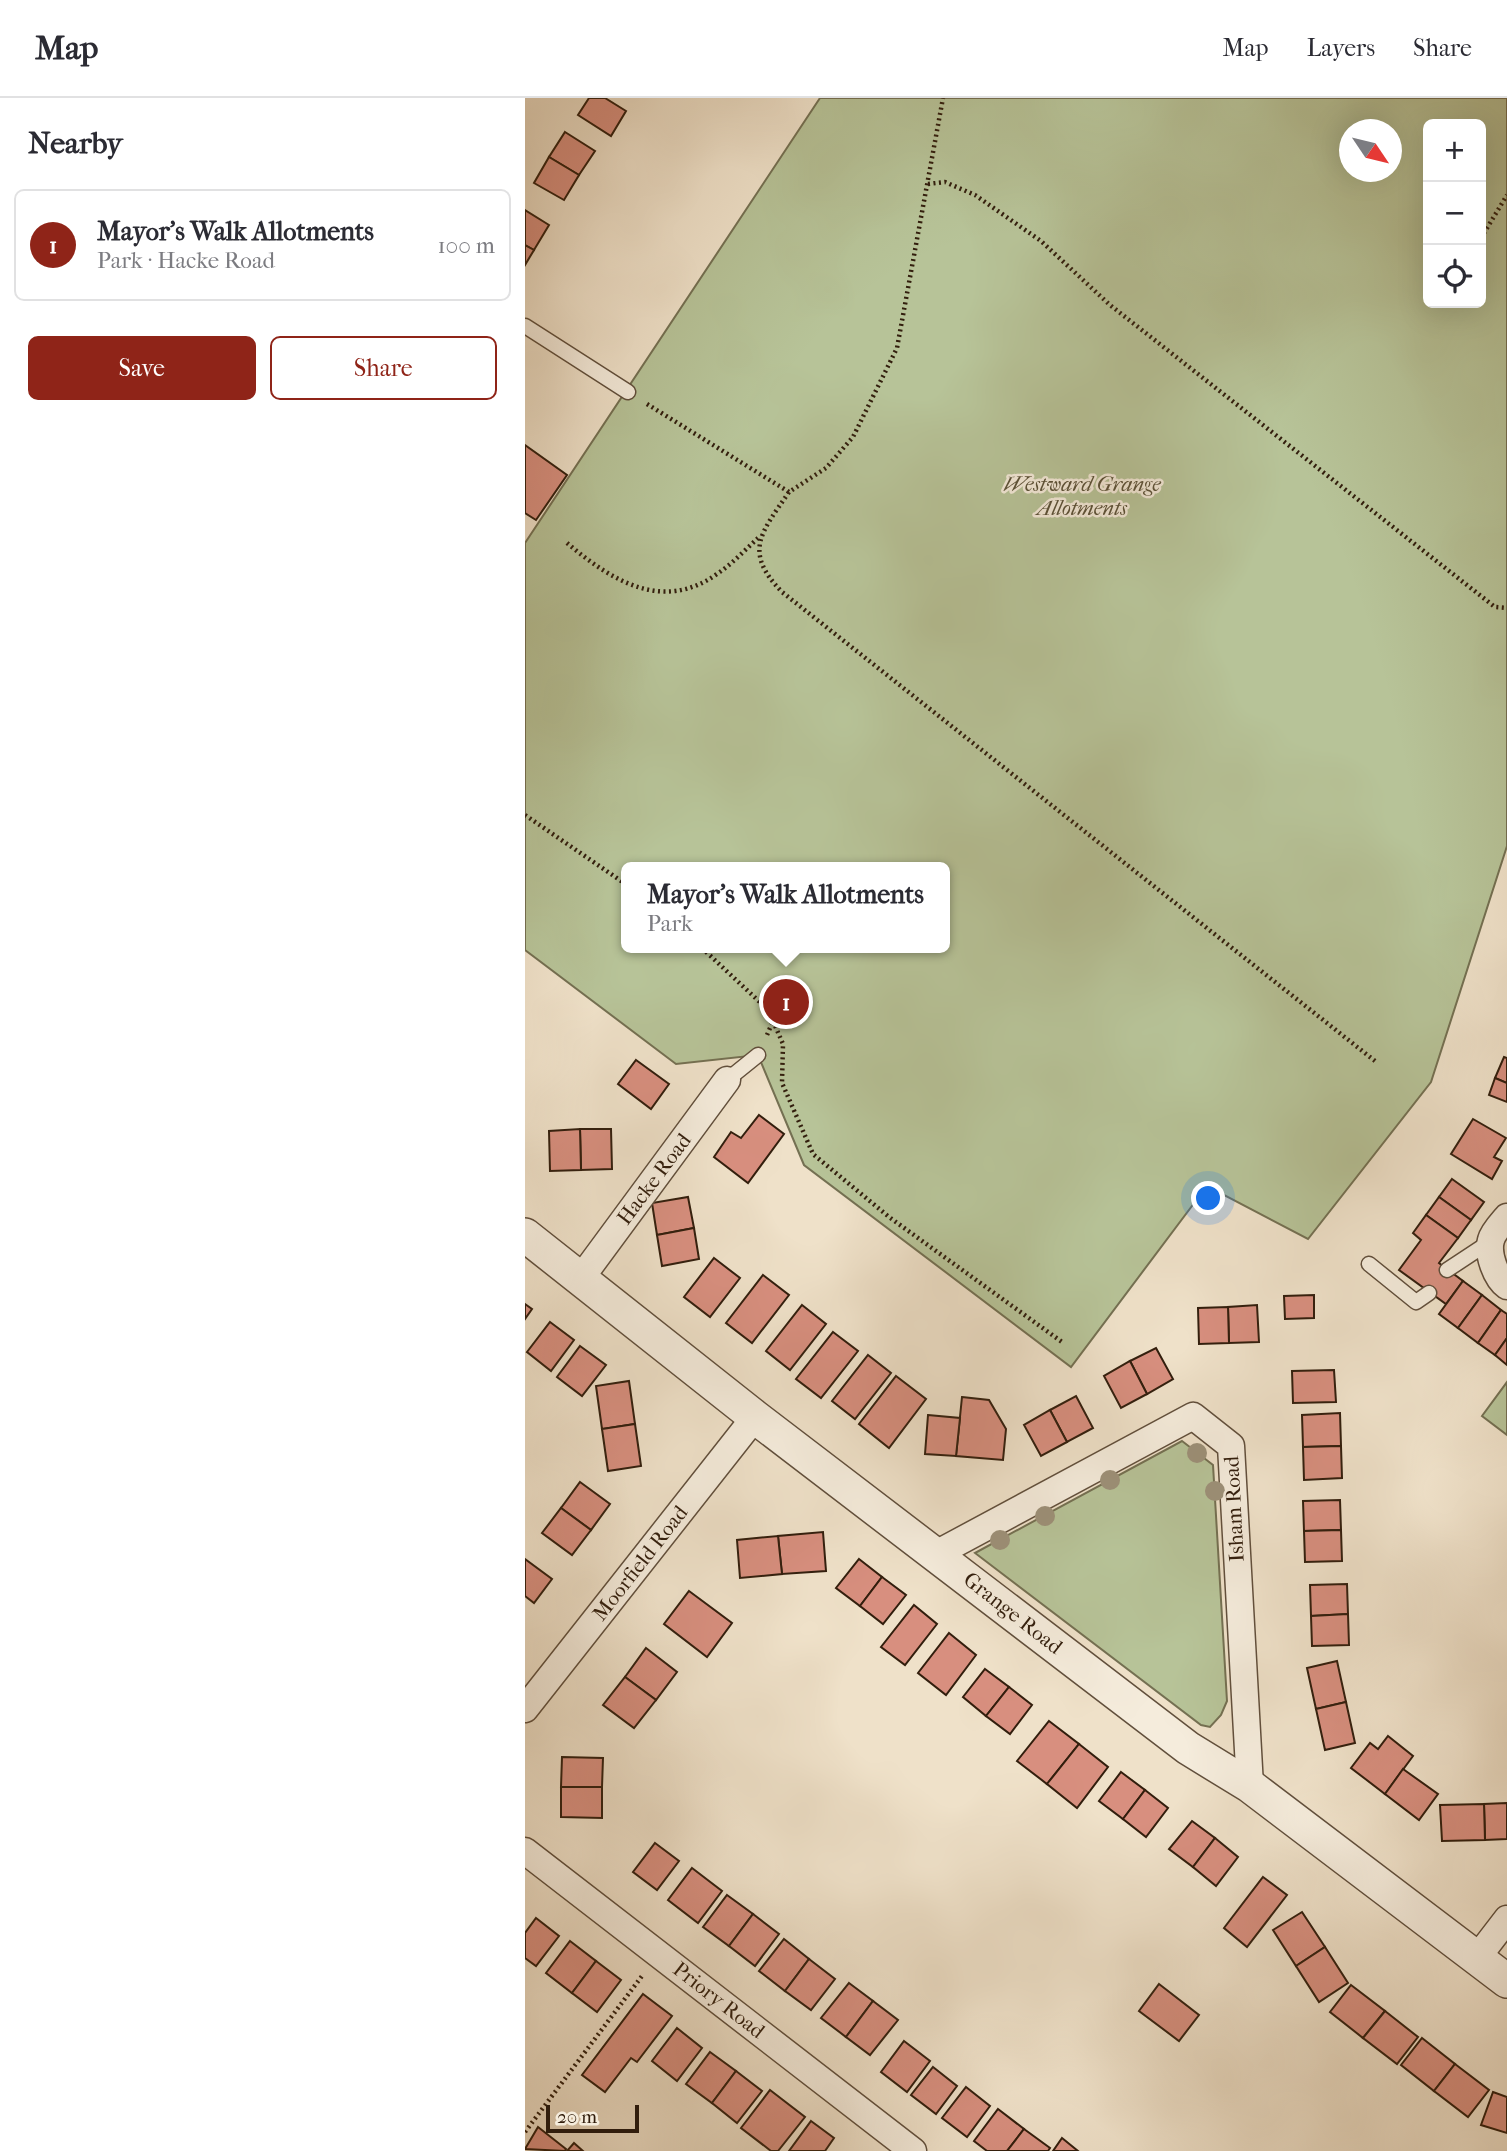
<!DOCTYPE html>
<meta charset="utf-8">
<style>
body{margin:0;font-family:"IM FELL French Canon",serif;background:#f7f7f7;color:#2b2b33}
.controls{position:absolute;right:21px;top:21px;display:grid;overflow:hidden;border-radius:10px;box-shadow:0 7px 28px #0002}
.controls button{width:63px;height:63px;display:grid;place-items:center;padding:0;border:0;border-bottom:2px solid #e1e1e2;background:#fff;color:#2b2b33;font:35px sans-serif}
.compass{position:absolute;left:814px;top:21px;width:63px;height:63px;border-radius:50%;background:#fff;box-shadow:0 7px 28px #0002;rotate:125deg}
.scale{position:absolute;left:21px;bottom:18px;width:93px;box-sizing:border-box;padding-left:7px;border:4px solid #321e0d;border-top:0;font-size:19px;line-height:24px;white-space:nowrap;color:#321e0d;-webkit-text-stroke:5px #f5ecdc;paint-order:stroke}
.you{position:absolute;left:684px;top:1101px;width:24px;height:24px;margin:-18px;border:5px solid #fff;border-radius:50%;background:#1a73e8;box-shadow:0 0 0 10px #1a73e833}
.badge{display:grid;place-items:center;width:46px;height:46px;border-radius:50%;background:#8f2418;color:#fff;font-size:23px;font-weight:700}
.pin{position:absolute;translate:-50% -50%;border:4px solid #fff;box-shadow:0 2px 7px #0006}
.popup{position:absolute;left:96px;top:764px;width:329px;height:91px;box-sizing:border-box;display:grid;place-content:center;border-radius:10px;background:#fff;filter:drop-shadow(0 2px 5px #0005);font-size:23px;white-space:nowrap;color:#7c7c81}
.popup b{font-size:26px;color:#2b2b33}
.popup::after{content:'';position:absolute;left:50%;top:100%;margin-left:-14px;border:14px solid transparent;border-top-color:#fff}
.list{margin:0;padding:0;list-style:none}
h2{display:flex;justify-content:space-between;align-items:center;height:91px;margin:0;padding:0 28px;font-size:30px}
h2 small{font-size:23px;font-weight:400;color:#7c7c81}
.list li{display:grid;grid-template-columns:46px 1fr auto;gap:21px;align-items:center;box-sizing:border-box;height:112px;margin:0 14px 14px;padding:0 14px;border:2px solid #e1e1e2;border-radius:10px}
.list b{display:block;font-size:26px;white-space:nowrap}
.list p{margin:0;font-size:23px;white-space:nowrap;color:#7c7c81}
.list em{font-size:23px;font-style:normal;color:#7c7c81}
.actions{display:flex;gap:14px;padding:21px 28px}
.actions a{flex:1;padding:16px 0;border:2px solid #8f2418;border-radius:10px;text-align:center;font-size:24px;color:#8f2418}
.actions .main{background:#8f2418;color:#fff}
.icon{flex:none;width:38px;height:38px;fill:none;stroke:currentColor;stroke-width:2;stroke-linecap:round;stroke-linejoin:round}
.map{position:relative;flex:none;width:982px;height:2053px;overflow:hidden}
header{display:flex;align-items:center;gap:42px;box-sizing:border-box;height:98px;padding:0 35px;background:#fff;border-bottom:2px solid #e1e1e2}
header strong{font-size:33px}
nav{display:flex;gap:38px;margin-inline-start:auto;font-size:24px}
main{display:flex}
aside{flex:1;background:#fff}
.map>svg:first-child{display:block}
.green{fill:#b7c398;stroke:#747052;stroke-width:2;fill-rule:evenodd}
.building{fill:#d88f7f;stroke:#321e0d;stroke-width:2}
.lines{fill:none;stroke-linecap:round;stroke-linejoin:round}
.service-casing{stroke:#614f3c;stroke-width:17}
.minor-casing{stroke:#614f3c;stroke-width:29}
.tertiary-casing{stroke:#614f3c;stroke-width:36}
.path{stroke:#321e0d;stroke-width:4.5;stroke-dasharray:2 3.5;stroke-linecap:butt}
.service{stroke:#f5ecdc;stroke-width:14}
.minor{stroke:#f5ecdc;stroke-width:26}
.tertiary{stroke:#f5ecdc;stroke-width:33}
.tree{fill:#9d9179}
.labels{text-anchor:middle;stroke-width:5;stroke-linejoin:round;paint-order:stroke}
.park-label{font-size:21px;font-style:italic;fill:#5a5037;stroke:#f5ecdc}
.street-label{font-size:21px;fill:#321e0d;stroke:#f5ecdc}
</style>
<header>
<strong>Map</strong>
<nav><a>Map</a><a>Layers</a><a>Share</a></nav>
</header>
<main>
<aside>
<h2>Nearby<small></small></h2>
<ul class="list">
<li><span class="badge">1</span><div><b>Mayor's Walk Allotments</b><p>Park · Hacke Road</p></div><em>100 m</em></li>
</ul>
<div class="actions"><a class="main">Save</a><a>Share</a></div>
</aside>
<div class="map">
<svg width="982" height="2053" viewBox="0 0 982 2053">
<rect width="100%" height="100%" fill="#efe1c9"/>
<filter id="stains"><feTurbulence type="fractalNoise" baseFrequency=".00286" numOctaves="4"/><feColorMatrix values="0 0 0 0 .2 0 0 0 0 .09 0 0 0 0 .02 0 0 0 .5 -.17"/></filter>
<radialGradient id="worn" r=".72"><stop offset=".6" stop-color="#630" stop-opacity="0"/><stop offset="1" stop-color="#630" stop-opacity=".3"/></radialGradient>
<g class="green">
<path d="M 295,0 L 982,0 L 982,748 L 906,984 L 783,1141 L 682,1088 L 546,1269 L 279,1067 L 233,957 L 151,966 L 0,852 L 0,445 ZM 903,26 L 956,26 L 956,205 L 903,205 ZM 824,32 L 866,32 L 866,74 L 824,74 ZM 102,769 L 420,769 L 420,850 L 102,850 Z"/>
<polygon points="982,1284 982,1337 957,1318"/>
<polygon points="657,1343 688,1367 702,1603 696,1617 685,1629 676,1627 450,1455"/>
</g>
<g class="building">
<polygon points="64,0 80,0 101,13 86,38 53,17"/>
<polygon points="40,34 70,53 54,77 24,59"/>
<polygon points="24,59 54,77 39,102 9,85"/>
<polygon points="0,112 24,127 9,152 0,147"/>
<polygon points="0,147 9,152 0,167"/>
<polygon points="0,347 42,377 11,422 0,415"/>
<polygon points="979,959 982,960 982,985 970,980"/>
<polygon points="111,962 144,986 126,1011 93,986"/>
<polygon points="970,980 982,985 982,1004 964,997"/>
<polygon points="234,1017 259,1036 223,1085 189,1059 206,1034 216,1040"/>
<polygon points="948,1021 981,1040 969,1059 977,1063 967,1081 926,1056"/>
<polygon points="55,1031 86,1031 87,1071 56,1072"/>
<polygon points="55,1031 56,1072 25,1073 24,1033"/>
<polygon points="927,1081 959,1104 946,1122 914,1099"/>
<polygon points="163,1099 169,1130 132,1137 127,1105"/>
<polygon points="914,1099 946,1122 933,1140 901,1117"/>
<polygon points="901,1117 933,1140 914,1165 938,1183 921,1206 874,1172 896,1142 888,1135"/>
<polygon points="169,1130 174,1161 137,1168 132,1137"/>
<polygon points="189,1160 215,1180 185,1219 159,1199"/>
<polygon points="238,1177 264,1197 227,1245 201,1225"/>
<polygon points="938,1183 957,1197 933,1230 914,1216"/>
<polygon points="789,1197 789,1220 760,1221 759,1198"/>
<polygon points="957,1197 976,1212 953,1245 933,1230"/>
<polygon points="0,1206 7,1211 0,1221"/>
<polygon points="277,1207 301,1226 265,1272 241,1253"/>
<polygon points="732,1207 734,1244 704,1245 703,1209"/>
<polygon points="703,1209 704,1245 674,1246 673,1210"/>
<polygon points="976,1212 982,1216 982,1240 970,1257 953,1245"/>
<polygon points="25,1224 49,1242 26,1273 2,1254"/>
<polygon points="308,1234 333,1253 296,1300 271,1281"/>
<polygon points="982,1240 982,1267 970,1257"/>
<polygon points="55,1248 81,1267 57,1298 32,1279"/>
<polygon points="631,1250 648,1281 622,1296 605,1263"/>
<polygon points="343,1257 366,1275 330,1321 307,1303"/>
<polygon points="605,1263 622,1296 596,1310 579,1278"/>
<polygon points="809,1272 811,1304 768,1305 767,1273"/>
<polygon points="371,1278 401,1301 364,1350 334,1326"/>
<polygon points="104,1283 110,1326 77,1331 71,1288"/>
<polygon points="551,1298 568,1330 542,1344 525,1312"/>
<polygon points="437,1299 464,1302 481,1331 478,1362 431,1358"/>
<polygon points="525,1312 542,1344 516,1358 499,1327"/>
<polygon points="815,1315 816,1348 778,1349 777,1317"/>
<polygon points="403,1317 435,1320 431,1358 400,1356"/>
<polygon points="110,1326 116,1368 83,1373 77,1331"/>
<polygon points="816,1348 817,1380 779,1382 778,1349"/>
<polygon points="55,1384 85,1406 66,1432 36,1410"/>
<polygon points="815,1402 816,1432 779,1433 778,1403"/>
<polygon points="36,1410 66,1432 47,1457 17,1435"/>
<polygon points="816,1432 817,1463 780,1464 779,1433"/>
<polygon points="298,1434 301,1473 257,1476 253,1438"/>
<polygon points="253,1438 257,1476 215,1480 212,1442"/>
<polygon points="0,1461 27,1481 9,1505 0,1498"/>
<polygon points="334,1461 357,1479 335,1508 311,1490"/>
<polygon points="357,1479 381,1497 358,1526 335,1508"/>
<polygon points="822,1486 823,1516 786,1518 785,1487"/>
<polygon points="164,1493 207,1525 182,1559 139,1526"/>
<polygon points="389,1507 412,1526 380,1567 356,1549"/>
<polygon points="823,1516 824,1547 787,1548 786,1518"/>
<polygon points="424,1535 451,1557 421,1597 393,1575"/>
<polygon points="121,1550 152,1574 131,1602 100,1579"/>
<polygon points="812,1563 821,1604 791,1611 782,1570"/>
<polygon points="460,1571 484,1589 461,1618 438,1599"/>
<polygon points="100,1579 131,1602 109,1630 78,1607"/>
<polygon points="484,1589 507,1607 485,1636 461,1618"/>
<polygon points="821,1604 830,1645 800,1652 791,1611"/>
<polygon points="524,1623 554,1646 522,1686 492,1663"/>
<polygon points="863,1638 888,1658 860,1696 826,1670 845,1645 853,1651"/>
<polygon points="554,1646 583,1669 552,1710 522,1686"/>
<polygon points="37,1659 78,1660 77,1689 36,1689"/>
<polygon points="878,1671 913,1696 894,1722 860,1696"/>
<polygon points="596,1674 620,1692 598,1721 574,1703"/>
<polygon points="36,1689 77,1689 77,1720 36,1719"/>
<polygon points="620,1692 643,1710 621,1739 598,1721"/>
<polygon points="982,1705 982,1741 960,1742 959,1706"/>
<polygon points="959,1706 960,1742 917,1743 915,1707"/>
<polygon points="667,1723 690,1740 668,1769 644,1751"/>
<polygon points="690,1740 713,1759 691,1788 668,1769"/>
<polygon points="130,1745 154,1763 132,1792 108,1774"/>
<polygon points="167,1770 197,1793 173,1825 143,1802"/>
<polygon points="738,1779 762,1797 722,1849 699,1830"/>
<polygon points="202,1797 228,1816 204,1848 178,1829"/>
<polygon points="777,1814 800,1849 771,1868 748,1832"/>
<polygon points="228,1816 254,1836 230,1868 204,1848"/>
<polygon points="11,1820 34,1838 11,1868 0,1860 0,1835"/>
<polygon points="259,1841 284,1861 260,1893 234,1873"/>
<polygon points="45,1843 71,1863 47,1895 21,1875"/>
<polygon points="800,1849 823,1885 794,1904 771,1868"/>
<polygon points="284,1861 310,1881 286,1912 260,1893"/>
<polygon points="71,1863 96,1882 72,1914 47,1895"/>
<polygon points="324,1885 348,1903 321,1939 296,1920"/>
<polygon points="634,1886 674,1917 654,1943 614,1913"/>
<polygon points="826,1887 860,1913 838,1940 805,1914"/>
<polygon points="118,1896 147,1918 112,1964 106,1960 80,1994 57,1977"/>
<polygon points="348,1903 373,1922 345,1957 321,1939"/>
<polygon points="860,1913 893,1939 872,1966 838,1940"/>
<polygon points="152,1930 177,1950 152,1983 127,1963"/>
<polygon points="897,1940 930,1966 909,1993 876,1967"/>
<polygon points="379,1943 405,1963 382,1994 356,1974"/>
<polygon points="185,1954 211,1973 187,2005 161,1986"/>
<polygon points="930,1966 964,1992 943,2019 909,1993"/>
<polygon points="408,1969 432,1988 411,2016 386,1997"/>
<polygon points="211,1973 237,1993 212,2025 187,2005"/>
<polygon points="441,1989 465,2008 442,2039 417,2020"/>
<polygon points="245,1992 280,2019 253,2053 246,2053 216,2030"/>
<polygon points="968,1994 982,1999 982,2035 956,2027"/>
<polygon points="473,2011 499,2031 482,2053 462,2053 449,2043"/>
<polygon points="286,2023 309,2040 300,2053 264,2053"/>
<polygon points="13,2029 41,2051 40,2053 0,2051"/>
<polygon points="499,2031 525,2050 523,2053 482,2053"/>
<polygon points="537,2040 553,2053 528,2053"/>
<polygon points="49,2045 58,2053 42,2053"/>
</g>
<g class="lines">
<defs>
<g id="service">
<polyline points="0,228 103,294"/>
<polyline points="202,982 233,957"/>
<polyline points="844,1166 891,1204 904,1195"/>
<polyline points="922,1172 966,1143"/>
</g>
<g id="minor">
<path d="M 982,1119 C 977,1125 968,1134 966,1142 C 962,1156 971,1180 982,1188"/>
<polyline points="56,1180 202,982"/>
<polyline points="411,1456 668,1318 706,1348 725,1688"/>
<polyline points="0,1611 230,1319"/>
<polyline points="0,1753 388,2053"/>
<polyline points="952,1860 982,1821"/>
</g>
<polyline id="tertiary" points="0,1137 230,1319 663,1650 725,1688 982,1883"/>
</defs>
<use href="#service" class="service-casing"/>
<use href="#minor" class="minor-casing"/>
<use href="#tertiary" class="tertiary-casing"/>
<g class="path">
<polyline points="403,86 420,84 450,97 516,143 585,207 970,509 982,510"/>
<polyline points="956,140 982,97"/>
<polyline points="122,306 264,394 301,370 328,339 372,250 418,0"/>
<path d="M 264,394 C 237,434 217,453 257,494 L 850,963"/>
<path d="M 42,445 C 86,482 137,515 192,476 C 207,466 220,452 233,440"/>
<polyline points="0,717 102,787"/>
<polyline points="177,850 239,908 248,923 242,937"/>
<polyline points="248,923 258,946 257,985 288,1056 364,1119 537,1244"/>
<polyline points="0,2034 117,1878"/>
</g>
<use href="#service" class="service"/>
<use href="#minor" class="minor"/>
<use href="#tertiary" class="tertiary"/>
</g>
<g class="tree">
<circle cx="672" cy="1355" r="10"/>
<circle cx="585" cy="1382" r="10"/>
<circle cx="690" cy="1393" r="10"/>
<circle cx="520" cy="1418" r="10"/>
<circle cx="475" cy="1442" r="10"/>
</g>
<g class="labels">
<g class="park-label">
<text x="557" y="393">Westward Grange<tspan x="557" dy="24">Allotments</tspan></text>
</g>
<g class="street-label">
<text transform="translate(129 1081) rotate(-53)" y="7">Hacke Road</text>
<text transform="translate(709 1411) rotate(-93)" y="7">Isham Road</text>
<text transform="translate(115 1465) rotate(-52)" y="7">Moorfield Road</text>
<text transform="translate(488 1515) rotate(38)" y="7">Grange Road</text>
<text transform="translate(194 1902) rotate(38)" y="7">Priory Road</text>
</g>
</g>
<rect width="100%" height="100%" filter="url(#stains)"/>
<rect width="100%" height="100%" fill="url(#worn)"/>
</svg>
<div class="controls">
<button>+</button>
<button>−</button>
<button><svg class="icon" aria-label="locate" viewBox="0 0 24 24"><circle cx="12" cy="12" r="6"/><path d="M12 2v4M12 18v4M2 12h4M18 12h4"/></svg></button>
</div>
<svg class="compass" viewBox="-18 -18 36 36"><path d="M0-13l5 13h-10z" fill="#e53935"/><path d="M0 13l5-13h-10z" fill="#7c7c81"/></svg>
<div class="scale">20 m</div>
<div class="you"></div>
<div class="pin badge" style="left:261px;top:904px">1</div>
<div class="popup"><b>Mayor's Walk Allotments</b>Park</div>
</div>
</main>
